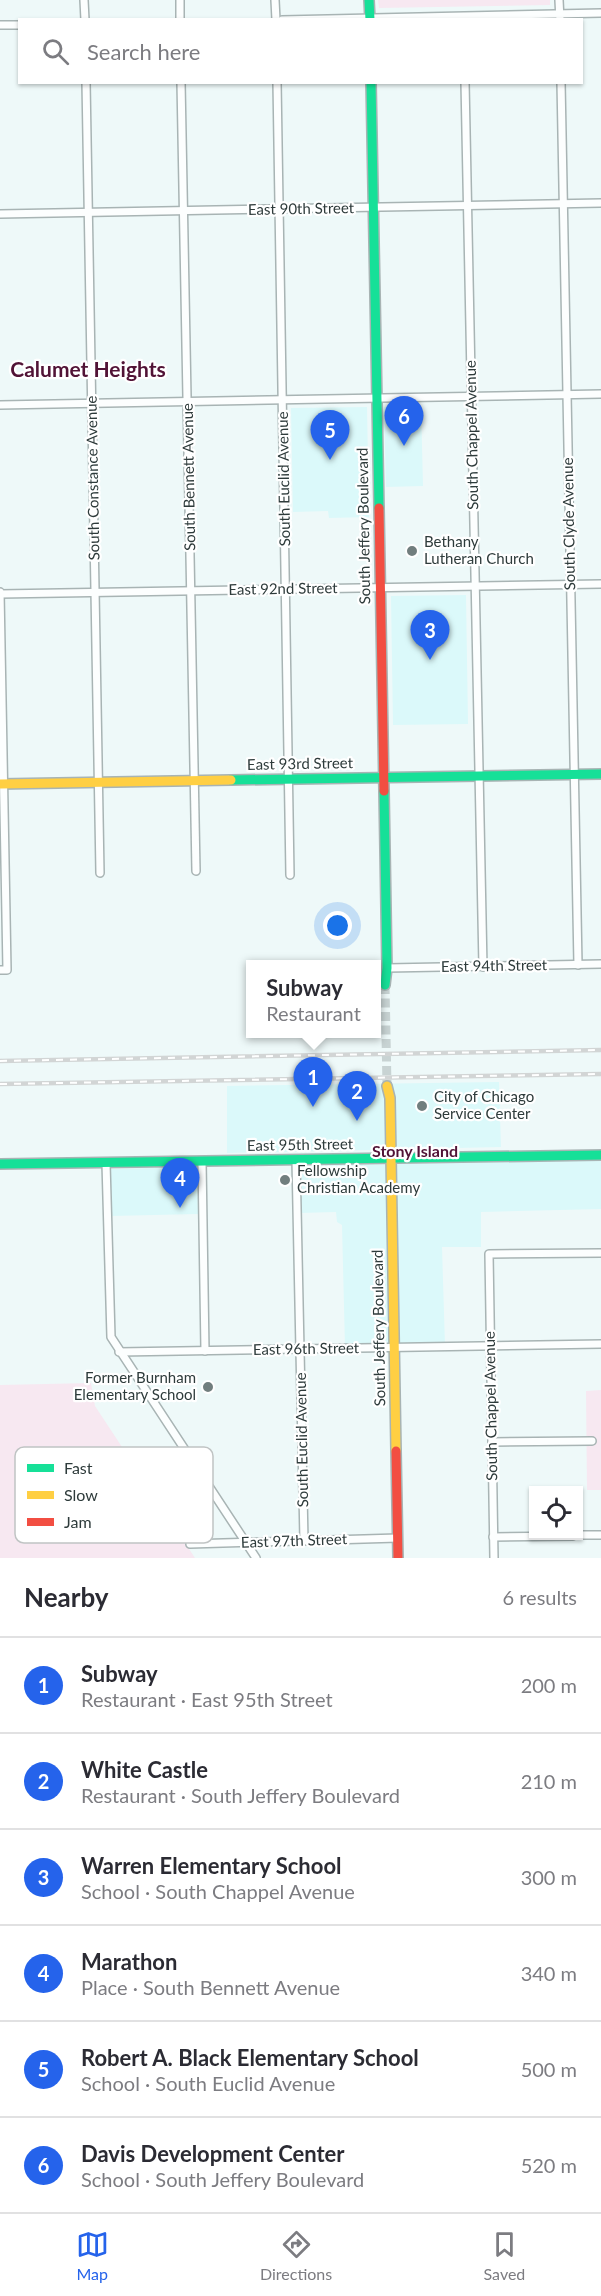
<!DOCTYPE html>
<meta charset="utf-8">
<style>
body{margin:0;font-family:Lato,sans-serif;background:#f7f7f7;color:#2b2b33}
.controls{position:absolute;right:18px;bottom:18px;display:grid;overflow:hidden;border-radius:0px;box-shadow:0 2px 4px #0004}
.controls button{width:54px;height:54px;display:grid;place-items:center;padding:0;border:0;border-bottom:2px solid #e1e1e2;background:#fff;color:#2b2b33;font:30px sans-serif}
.you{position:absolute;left:338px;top:926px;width:21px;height:21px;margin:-15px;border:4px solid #fff;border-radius:50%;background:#1a73e8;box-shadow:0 0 0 9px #1a73e833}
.badge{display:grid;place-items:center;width:39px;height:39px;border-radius:50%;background:#2563eb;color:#fff;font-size:20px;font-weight:700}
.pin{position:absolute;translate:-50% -50px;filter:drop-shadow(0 2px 3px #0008)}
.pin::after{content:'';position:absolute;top:32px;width:21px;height:18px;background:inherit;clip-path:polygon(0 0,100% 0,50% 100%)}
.popup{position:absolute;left:246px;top:960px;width:135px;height:78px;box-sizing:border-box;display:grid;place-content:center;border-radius:0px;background:#fff;filter:drop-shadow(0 2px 4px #0005);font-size:20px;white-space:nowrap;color:#7c7c81}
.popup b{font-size:22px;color:#2b2b33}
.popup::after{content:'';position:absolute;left:50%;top:100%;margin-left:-12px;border:12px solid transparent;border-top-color:#fff}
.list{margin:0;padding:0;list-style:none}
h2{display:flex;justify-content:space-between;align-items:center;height:78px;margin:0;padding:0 24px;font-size:26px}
h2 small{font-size:20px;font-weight:400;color:#7c7c81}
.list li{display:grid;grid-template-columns:39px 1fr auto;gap:18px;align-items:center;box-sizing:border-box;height:96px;padding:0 24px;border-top:2px solid #e1e1e2}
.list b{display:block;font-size:22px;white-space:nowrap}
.list p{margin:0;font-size:20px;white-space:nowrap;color:#7c7c81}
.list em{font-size:20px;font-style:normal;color:#7c7c81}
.icon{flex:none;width:33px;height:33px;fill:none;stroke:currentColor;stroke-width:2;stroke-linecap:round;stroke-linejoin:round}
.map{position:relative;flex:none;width:601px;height:1558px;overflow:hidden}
.search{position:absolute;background:#fff;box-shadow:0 2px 4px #0004;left:18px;right:18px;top:18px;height:66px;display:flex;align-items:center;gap:15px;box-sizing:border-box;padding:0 21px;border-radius:0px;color:#7c7c81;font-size:22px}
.sheet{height:654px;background:#fff}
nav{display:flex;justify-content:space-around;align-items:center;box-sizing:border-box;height:84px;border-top:2px solid #e1e1e2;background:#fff;font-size:16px;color:#7c7c81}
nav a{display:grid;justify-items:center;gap:3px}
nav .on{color:#2563eb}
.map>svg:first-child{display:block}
.built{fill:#dbf9fa}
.green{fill:#f7e8f1}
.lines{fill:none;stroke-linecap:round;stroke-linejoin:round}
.secondary-tunnel{stroke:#c8d3d3;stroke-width:9;stroke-dasharray:9 4.5;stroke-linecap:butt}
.street-casing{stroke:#a8b4b4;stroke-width:10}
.fast-casing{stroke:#a8b4b4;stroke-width:12}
.slow-casing{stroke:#a8b4b4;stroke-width:12}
.jam-casing{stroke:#a8b4b4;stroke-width:12}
.street{stroke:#fcfefe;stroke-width:7}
.fast{stroke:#16e098;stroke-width:9}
.slow{stroke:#ffcf43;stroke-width:9}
.jam{stroke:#f24e42;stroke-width:9}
.rail-casing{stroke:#d2d5d5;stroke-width:4.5}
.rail{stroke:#fff;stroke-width:2;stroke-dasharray:7;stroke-linecap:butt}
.poi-dot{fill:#717e7e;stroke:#fff;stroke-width:2}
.labels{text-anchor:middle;stroke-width:4.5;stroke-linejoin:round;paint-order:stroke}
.street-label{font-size:15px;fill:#2e3b3b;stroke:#fff}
.poi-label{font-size:15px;fill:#2e3b3b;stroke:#fff;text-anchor:start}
.neighbourhood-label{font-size:16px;font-weight:bold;fill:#511336;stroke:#fff}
.district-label{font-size:21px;font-weight:bold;fill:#511336;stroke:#fff}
.key{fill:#fff;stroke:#c0c4c4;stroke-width:1.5}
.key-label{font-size:16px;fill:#2e3b3b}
</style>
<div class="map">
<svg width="601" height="1558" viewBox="0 0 601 1558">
<rect width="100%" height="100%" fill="#eef9f9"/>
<g class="built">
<polygon points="421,406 423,486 386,487 384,407"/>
<polygon points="367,407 369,517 329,518 328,511 293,512 291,408"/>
<polygon points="466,595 468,724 393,725 391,596"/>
<polygon points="499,1082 501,1147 227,1153 227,1086"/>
<polygon points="601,1160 601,1209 481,1212 481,1247 442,1247 445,1346 345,1347 342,1225 337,1222 336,1212 299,1213 298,1166"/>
<polygon points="197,1167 198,1214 110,1216 110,1169"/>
</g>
<g class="green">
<polygon points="378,0 550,0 550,5 379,8"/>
<polygon points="91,1383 95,1406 195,1558 0,1558 0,1385"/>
<polygon points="601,1390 601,1490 587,1490 586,1391"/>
</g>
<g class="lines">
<polyline class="secondary-tunnel" points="385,985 387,1086"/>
<defs>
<g id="street">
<polyline points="84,0 85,20"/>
<polyline points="180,0 180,20"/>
<polyline points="275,0 276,20"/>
<polyline points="559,0 560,20"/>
<polyline points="282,20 601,13"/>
<polyline points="0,25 20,25"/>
<polyline points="86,82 100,873"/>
<polyline points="181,82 196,871"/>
<polyline points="277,82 290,875"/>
<polyline points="465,82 483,967"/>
<polyline points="561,82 578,965"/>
<polyline points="0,214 601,203"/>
<polyline points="0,405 601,394"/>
<polyline points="0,594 601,584"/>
<polyline points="387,968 601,964"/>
<polyline points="0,970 7,970 0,592"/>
<polyline points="296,1160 304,1541"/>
<polyline points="202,1161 205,1351"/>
<polyline points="106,1163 111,1337 256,1558"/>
<polyline points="119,1352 601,1344"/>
<polyline points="492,1442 592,1441"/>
<polyline points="578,1535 601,1535"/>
<polyline points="493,1537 573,1536"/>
<polyline points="190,1544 398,1538"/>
<polyline points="494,1558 489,1254 601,1253"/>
</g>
<g id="fast">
<polyline points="369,0 370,20"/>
<polyline points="371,82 379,508"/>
<polyline points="231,780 601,774"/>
<polyline points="384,791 387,968 385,985"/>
<polyline points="0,1164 601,1155"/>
</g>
<g id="slow">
<polyline points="0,784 231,780"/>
<polyline points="387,1086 390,1098 396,1451"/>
</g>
<g id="jam">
<polyline points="379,508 384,791"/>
<polyline points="396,1451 398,1558"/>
</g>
</defs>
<use href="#street" class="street-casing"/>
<use href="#fast" class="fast-casing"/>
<use href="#slow" class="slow-casing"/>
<use href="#jam" class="jam-casing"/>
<use href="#street" class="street"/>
<use href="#fast" class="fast"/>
<use href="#slow" class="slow"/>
<use href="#jam" class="jam"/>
<defs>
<g id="rail">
<polyline points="0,1061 601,1050"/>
<polyline points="0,1084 601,1074"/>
</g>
</defs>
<use href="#rail" class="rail-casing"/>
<use href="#rail" class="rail"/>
</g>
<g class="poi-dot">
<circle cx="412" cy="551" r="6"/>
<circle cx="422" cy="1106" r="6"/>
<circle cx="285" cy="1180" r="6"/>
<circle cx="208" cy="1387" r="6"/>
</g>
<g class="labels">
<g class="street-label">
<text transform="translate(301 209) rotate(-1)" y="5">East 90th Street</text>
<text transform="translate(472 435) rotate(-91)" y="5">South Chappel Avenue</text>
<text transform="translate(189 477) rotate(-91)" y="5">South Bennett Avenue</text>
<text transform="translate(93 478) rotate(-91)" y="5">South Constance Avenue</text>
<text transform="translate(284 479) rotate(-91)" y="5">South Euclid Avenue</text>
<text transform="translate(569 524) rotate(-91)" y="5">South Clyde Avenue</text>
<text transform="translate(364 526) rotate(-91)" y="5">South Jeffery Boulevard</text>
<text transform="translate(283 589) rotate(-1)" y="5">East 92nd Street</text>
<text transform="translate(300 764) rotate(-1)" y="5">East 93rd Street</text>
<text transform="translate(494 966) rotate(-1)" y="5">East 94th Street</text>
<text transform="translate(300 1145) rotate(-1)" y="5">East 95th Street</text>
<text transform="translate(379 1328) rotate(-91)" y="5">South Jeffery Boulevard</text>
<text transform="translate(306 1349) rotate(-1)" y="5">East 96th Street</text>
<text transform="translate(491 1406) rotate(-91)" y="5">South Chappel Avenue</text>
<text transform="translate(302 1440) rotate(-91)" y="5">South Euclid Avenue</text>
<text transform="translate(294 1541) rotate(-2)" y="5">East 97th Street</text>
</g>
<g class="poi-label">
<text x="424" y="547">Bethany<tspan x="424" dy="17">Lutheran Church</tspan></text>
<text x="434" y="1102">City of Chicago<tspan x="434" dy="17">Service Center</tspan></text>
<text x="297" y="1176">Fellowship<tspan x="297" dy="17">Christian Academy</tspan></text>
<text x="196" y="1383" text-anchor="end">Former Burnham<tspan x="196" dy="17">Elementary School</tspan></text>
</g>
<g class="neighbourhood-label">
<text x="415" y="1157">Stony Island</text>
</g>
<g class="district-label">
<text x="88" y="377">Calumet Heights</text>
</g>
</g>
<rect x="15" y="1447" width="198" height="96" rx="9" class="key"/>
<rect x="27" y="1464" width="27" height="8" fill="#16e098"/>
<rect x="27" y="1491" width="27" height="8" fill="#ffcf43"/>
<rect x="27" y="1518" width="27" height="8" fill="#f24e42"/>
<g class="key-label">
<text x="64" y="1474">Fast</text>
<text x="64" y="1501">Slow</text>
<text x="64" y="1528">Jam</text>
</g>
</svg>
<div class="controls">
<button><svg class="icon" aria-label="locate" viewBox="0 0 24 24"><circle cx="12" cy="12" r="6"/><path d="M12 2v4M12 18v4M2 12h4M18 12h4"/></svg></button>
</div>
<div class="you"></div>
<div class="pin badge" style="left:313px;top:1107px">1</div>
<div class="popup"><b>Subway</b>Restaurant</div>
<div class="pin badge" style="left:357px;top:1121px">2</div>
<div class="pin badge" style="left:430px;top:660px">3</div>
<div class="pin badge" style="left:180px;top:1208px">4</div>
<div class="pin badge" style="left:330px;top:460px">5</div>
<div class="pin badge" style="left:404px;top:446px">6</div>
<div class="search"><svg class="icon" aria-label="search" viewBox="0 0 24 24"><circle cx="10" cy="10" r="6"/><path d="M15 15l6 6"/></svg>Search here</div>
</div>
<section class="sheet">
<h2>Nearby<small>6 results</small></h2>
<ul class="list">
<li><span class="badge">1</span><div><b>Subway</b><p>Restaurant · East 95th Street</p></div><em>200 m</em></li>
<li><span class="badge">2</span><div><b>White Castle</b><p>Restaurant · South Jeffery Boulevard</p></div><em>210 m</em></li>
<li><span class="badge">3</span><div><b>Warren Elementary School</b><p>School · South Chappel Avenue</p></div><em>300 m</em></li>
<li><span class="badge">4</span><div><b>Marathon</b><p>Place · South Bennett Avenue</p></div><em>340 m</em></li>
<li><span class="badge">5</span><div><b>Robert A. Black Elementary School</b><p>School · South Euclid Avenue</p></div><em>500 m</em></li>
<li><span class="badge">6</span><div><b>Davis Development Center</b><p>School · South Jeffery Boulevard</p></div><em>520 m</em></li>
</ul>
</section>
<nav>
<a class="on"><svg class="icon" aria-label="map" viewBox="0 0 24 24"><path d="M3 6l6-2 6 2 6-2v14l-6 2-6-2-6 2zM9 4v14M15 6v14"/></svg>Map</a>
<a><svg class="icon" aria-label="directions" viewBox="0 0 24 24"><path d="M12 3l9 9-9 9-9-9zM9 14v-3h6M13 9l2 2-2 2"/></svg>Directions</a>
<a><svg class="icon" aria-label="saved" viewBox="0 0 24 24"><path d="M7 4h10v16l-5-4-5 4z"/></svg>Saved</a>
</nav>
